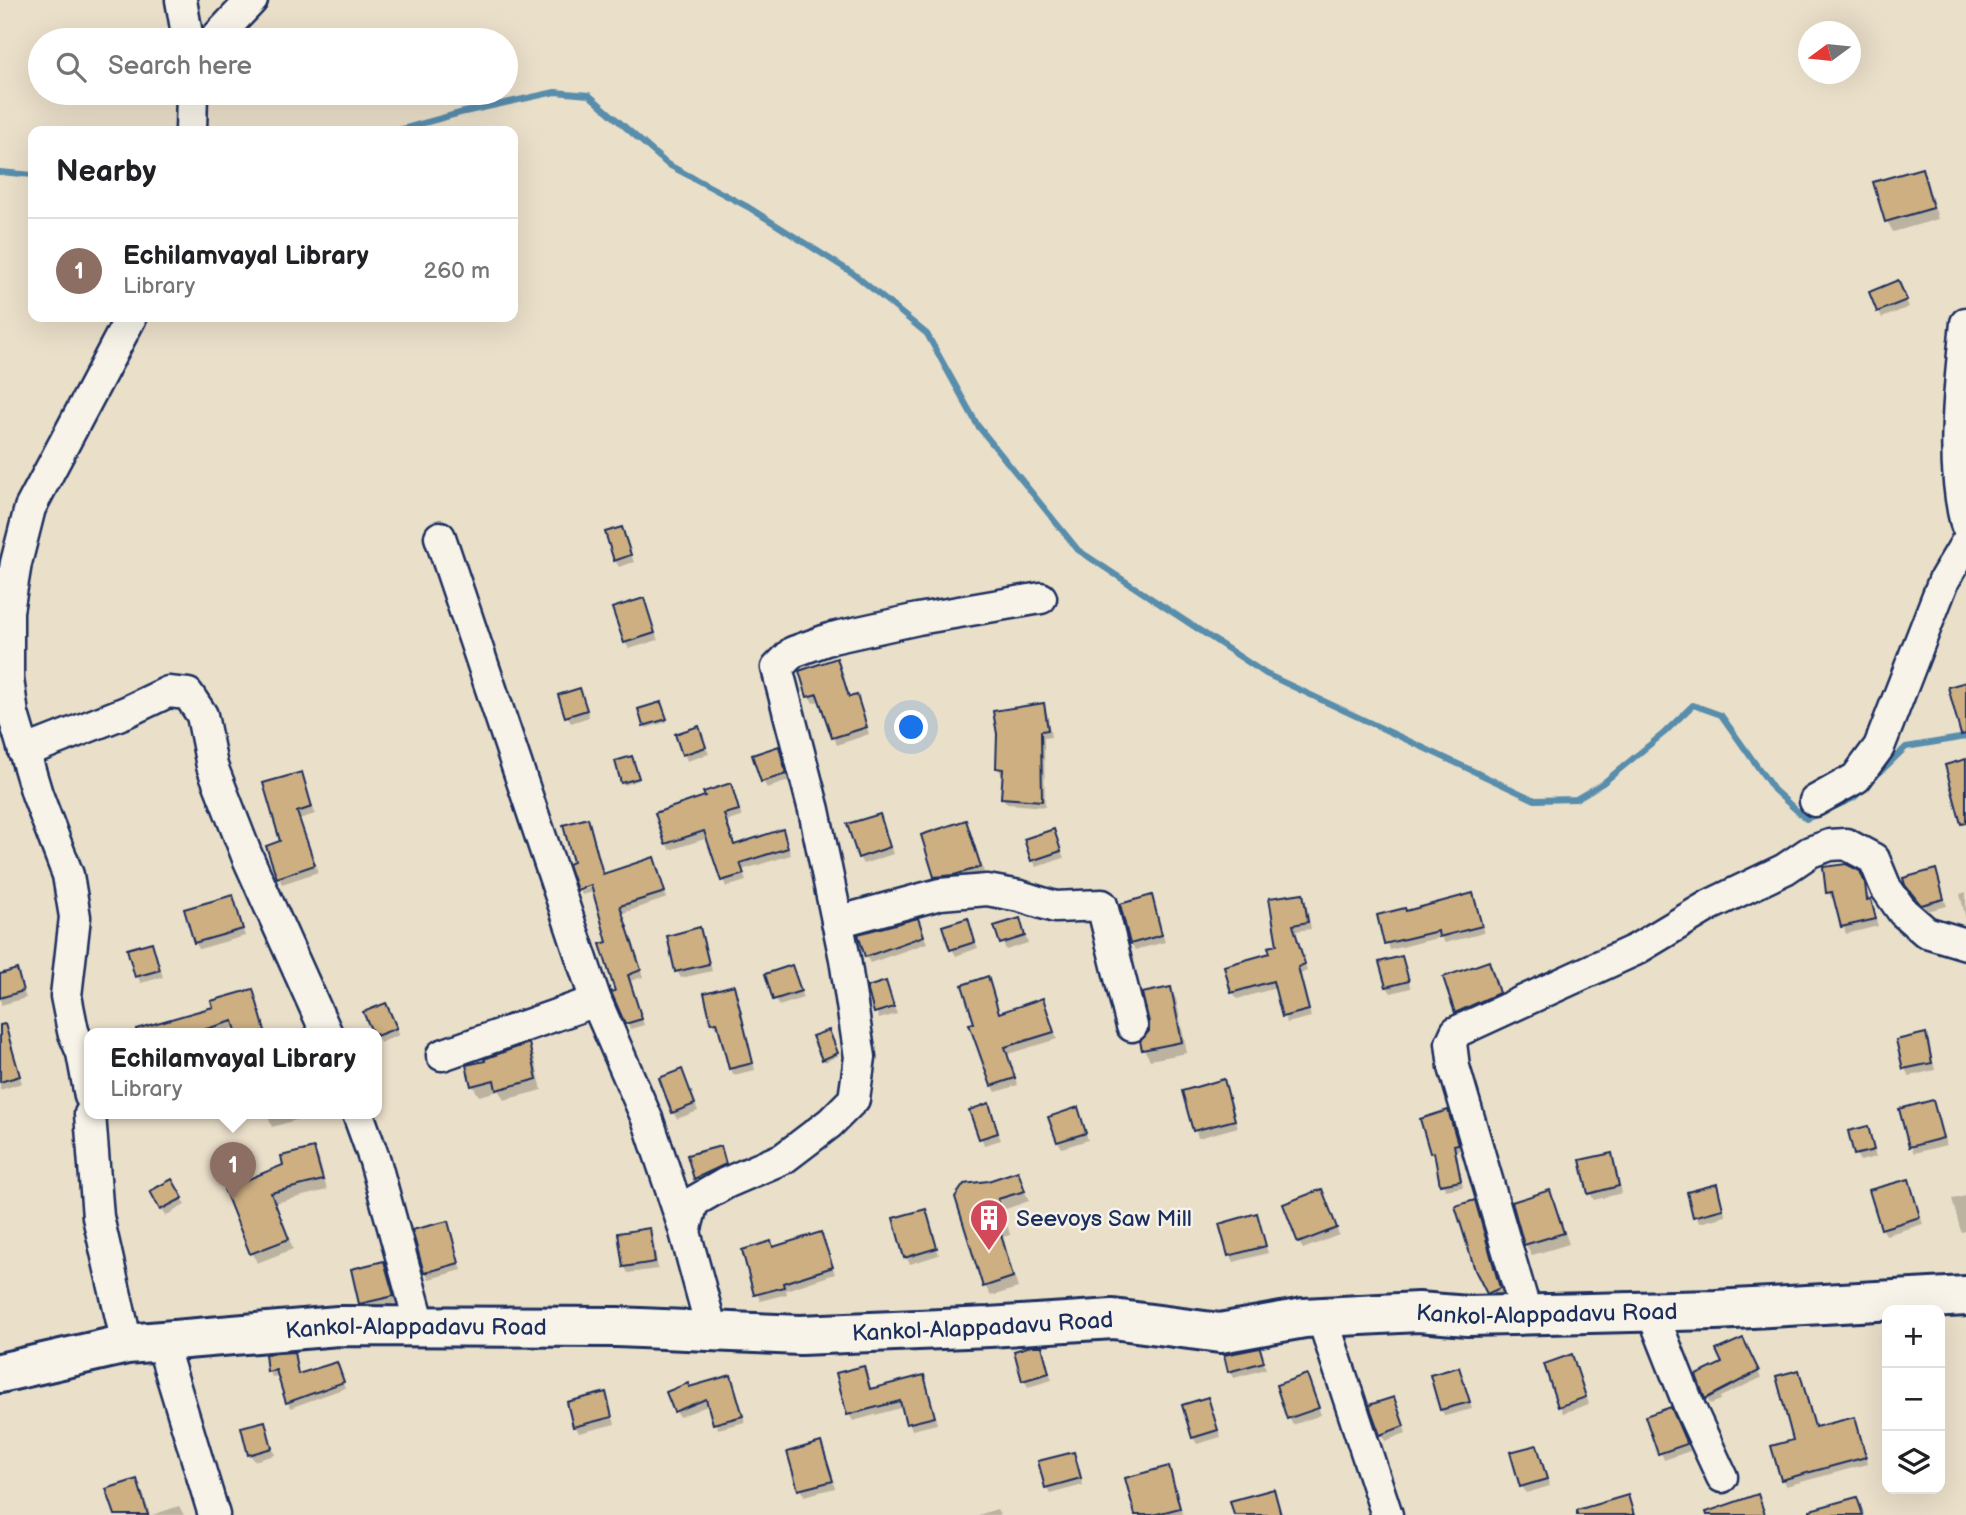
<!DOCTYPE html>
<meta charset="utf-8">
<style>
body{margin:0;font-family:"Balsamiq Sans",sans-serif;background:#f6f6f6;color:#202124}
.controls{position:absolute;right:21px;bottom:21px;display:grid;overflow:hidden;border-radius:14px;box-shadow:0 7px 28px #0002}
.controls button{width:63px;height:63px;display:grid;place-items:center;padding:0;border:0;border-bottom:2px solid #e0e0e0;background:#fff;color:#202124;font:35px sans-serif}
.compass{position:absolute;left:1798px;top:21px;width:63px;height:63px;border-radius:50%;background:#fff;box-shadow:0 7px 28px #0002;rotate:255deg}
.you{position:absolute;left:912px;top:728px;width:24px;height:24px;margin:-18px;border:5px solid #fff;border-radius:50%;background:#1a73e8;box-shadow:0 0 0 10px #1a73e833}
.badge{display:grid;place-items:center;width:46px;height:46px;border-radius:50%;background:#d1495b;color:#fff;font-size:23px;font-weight:700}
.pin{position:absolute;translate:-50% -58px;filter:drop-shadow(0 2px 4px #0008)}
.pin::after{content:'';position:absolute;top:37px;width:24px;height:21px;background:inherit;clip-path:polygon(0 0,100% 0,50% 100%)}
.popup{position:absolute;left:84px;top:1028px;width:298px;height:91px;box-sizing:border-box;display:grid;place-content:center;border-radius:14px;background:#fff;filter:drop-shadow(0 2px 5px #0005);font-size:23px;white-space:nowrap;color:#757577}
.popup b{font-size:26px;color:#202124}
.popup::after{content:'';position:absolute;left:50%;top:100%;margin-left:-14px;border:14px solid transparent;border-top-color:#fff}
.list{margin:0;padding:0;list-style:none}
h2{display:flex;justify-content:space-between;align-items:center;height:91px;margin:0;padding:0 28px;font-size:30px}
h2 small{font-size:23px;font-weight:400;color:#757577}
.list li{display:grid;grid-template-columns:46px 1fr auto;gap:21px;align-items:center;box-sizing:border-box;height:105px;padding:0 28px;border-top:2px solid #e0e0e0}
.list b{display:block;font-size:26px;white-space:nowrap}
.list p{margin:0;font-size:23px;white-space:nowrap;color:#757577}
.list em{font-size:23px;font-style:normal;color:#757577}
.icon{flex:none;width:38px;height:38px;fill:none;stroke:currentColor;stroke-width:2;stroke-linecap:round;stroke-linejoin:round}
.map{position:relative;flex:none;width:1966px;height:1515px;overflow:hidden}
.search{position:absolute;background:#fff;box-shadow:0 7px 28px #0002;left:28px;top:28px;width:490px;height:77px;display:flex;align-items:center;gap:18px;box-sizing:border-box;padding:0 24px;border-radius:38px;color:#757577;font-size:26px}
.panel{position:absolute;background:#fff;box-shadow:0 7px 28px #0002;left:28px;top:126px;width:490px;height:196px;border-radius:14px}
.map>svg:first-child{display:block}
.shadow{fill:#0003}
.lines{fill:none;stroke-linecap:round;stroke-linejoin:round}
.stream{stroke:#588dac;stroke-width:6}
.building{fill:#cdaf82;stroke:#1b2f5e;stroke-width:2}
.minor-casing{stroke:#1b2f5e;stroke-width:35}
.major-casing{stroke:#1b2f5e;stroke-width:44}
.minor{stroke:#f7f3e8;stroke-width:30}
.major{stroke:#f7f3e8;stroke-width:38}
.labels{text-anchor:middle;stroke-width:5;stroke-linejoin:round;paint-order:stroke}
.poi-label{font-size:23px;fill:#1b2f5e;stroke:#f7f3e8;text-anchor:start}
.street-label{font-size:23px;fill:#1b2f5e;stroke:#f7f3e8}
</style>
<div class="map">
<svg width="1966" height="1515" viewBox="0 0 1966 1515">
<rect width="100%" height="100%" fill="#eadfc9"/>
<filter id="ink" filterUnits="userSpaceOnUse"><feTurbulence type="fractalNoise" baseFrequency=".0143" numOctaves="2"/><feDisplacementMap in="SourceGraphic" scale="14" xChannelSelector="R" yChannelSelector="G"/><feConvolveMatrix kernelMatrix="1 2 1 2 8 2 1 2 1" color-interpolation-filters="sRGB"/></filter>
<g filter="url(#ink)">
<g class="shadow">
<polygon points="1921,170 1927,181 1938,219 1893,232 1887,221"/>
<polygon points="1902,289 1909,307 1882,318 1879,311"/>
<polygon points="621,529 634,562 619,567 615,560"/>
<polygon points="643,601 658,640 629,649 625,642"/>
<polygon points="836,661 850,699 860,704 869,734 837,745 821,700 813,703 809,696"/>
<polygon points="583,697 589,717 571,723 567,716"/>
<polygon points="1043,705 1047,712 1051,737 1044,738 1045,807 1007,804 1003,798 1004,775 1002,775 998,768"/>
<polygon points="662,706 667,722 646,728 640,710"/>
<polygon points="698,728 709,754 687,761 677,735"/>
<polygon points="778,748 789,781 767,788 763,781"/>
<polygon points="633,761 639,780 625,785 623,782"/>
<polygon points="302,774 315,814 299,819 318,872 282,884 278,877 282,842"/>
<polygon points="730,785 742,817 727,821 735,846 782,831 791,855 742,870 746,881 726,887 708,838 670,850 666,843"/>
<polygon points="587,820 604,875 656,866 667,898 623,913 643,977 630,981 644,1025 630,1029 617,992 609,943 594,892 582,895 580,891 599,884 576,863"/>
<polygon points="883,823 893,854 863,864 859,857"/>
<polygon points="965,823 971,833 986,878 942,888 936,877"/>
<polygon points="1053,831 1064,858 1036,867 1033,860"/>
<polygon points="1935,871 1947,906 1927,911 1911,892"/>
<polygon points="1863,880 1878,926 1846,934 1835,899 1832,899 1828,892"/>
<polygon points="1966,892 1966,919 1960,894"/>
<polygon points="1302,894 1306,901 1311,929 1296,931 1307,971 1300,974 1311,1017 1287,1023 1276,988 1237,999 1233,992 1279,946"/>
<polygon points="1472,895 1484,933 1445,943 1441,937 1390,950 1379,916 1406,913"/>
<polygon points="233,897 245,936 199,949 195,942"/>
<polygon points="1151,897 1165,942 1135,950 1131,943"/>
<polygon points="917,920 927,943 870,963 866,956"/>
<polygon points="967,920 978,948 956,956 952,949"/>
<polygon points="1019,920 1028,943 1006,950 997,927"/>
<polygon points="699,929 703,936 712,971 681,978 677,971"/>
<polygon points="152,944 163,977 141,983 137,976"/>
<polygon points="1401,958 1411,988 1391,993 1387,987"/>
<polygon points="792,967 803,998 779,1006 767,975"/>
<polygon points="1492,970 1502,1000 1460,1019 1445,978"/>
<polygon points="16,971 26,998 1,1005 0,976"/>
<polygon points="987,978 1000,1014 1043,1001 1057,1039 1008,1054 1018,1085 996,1092 992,1085 976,1024"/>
<polygon points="885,983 897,1014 879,1019 869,988"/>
<polygon points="733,987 737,994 755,1070 734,1075 730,1068 721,1028 717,1029 713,1023"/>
<polygon points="1170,989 1176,999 1187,1053 1150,1060 1144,1049"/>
<polygon points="252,991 267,1034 238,1034 237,1027 215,1034 163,1034"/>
<polygon points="390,1011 399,1035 380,1043 376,1034"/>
<polygon points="829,1034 838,1056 825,1062 814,1037"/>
<polygon points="1925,1035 1929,1042 1935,1070 1909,1076 1905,1069 1899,1041"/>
<polygon points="528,1045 534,1056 542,1090 504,1100 499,1091 479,1096 472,1085 487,1062"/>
<polygon points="11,1052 22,1083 0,1090 0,1055"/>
<polygon points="682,1072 698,1111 677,1119 673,1112"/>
<polygon points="1223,1081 1238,1127 1198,1138 1184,1092"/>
<polygon points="1933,1102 1946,1145 1914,1153 1911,1146"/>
<polygon points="988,1105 1001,1140 984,1145 971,1111"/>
<polygon points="1448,1112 1460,1150 1456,1151 1463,1187 1445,1190 1437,1157 1432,1152"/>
<polygon points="267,1114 309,1114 310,1116 272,1127"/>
<polygon points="1081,1116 1088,1140 1062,1148 1058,1142"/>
<polygon points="1867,1128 1876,1157 1860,1161 1856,1154"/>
<polygon points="720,1148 729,1171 699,1185 695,1178"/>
<polygon points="314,1150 319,1159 327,1190 275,1203 293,1249 257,1263 226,1190 285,1166"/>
<polygon points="1611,1155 1615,1162 1622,1193 1594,1200 1590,1193"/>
<polygon points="1017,1173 1029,1201 1003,1210 1010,1235 1003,1237 1018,1288 991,1296 985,1286 988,1182"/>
<polygon points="172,1181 185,1205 165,1216 152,1192"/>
<polygon points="1908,1181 1923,1224 1886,1235 1882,1228"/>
<polygon points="1716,1186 1726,1216 1699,1223 1689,1194"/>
<polygon points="1549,1192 1555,1203 1569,1244 1532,1255 1526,1245 1514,1203"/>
<polygon points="1966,1196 1966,1231 1961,1232 1952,1199"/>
<polygon points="1325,1198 1339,1235 1303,1249 1299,1242"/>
<polygon points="1474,1202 1503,1295 1490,1300 1487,1293"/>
<polygon points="925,1211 939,1255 910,1264 906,1257"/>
<polygon points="1256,1215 1268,1253 1234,1262 1230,1255"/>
<polygon points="447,1223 462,1270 429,1279 425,1272"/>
<polygon points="649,1230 653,1237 658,1269 628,1273 624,1266"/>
<polygon points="821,1234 835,1274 786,1290 787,1294 760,1301 744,1251 773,1249"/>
<polygon points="383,1263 396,1303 364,1310 360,1303"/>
<polygon points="1041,1347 1052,1380 1028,1387 1024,1380"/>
<polygon points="1747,1347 1761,1378 1720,1397 1721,1400 1710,1404 1707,1398 1724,1364"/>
<polygon points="1259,1350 1266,1369 1234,1378 1230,1371"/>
<polygon points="293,1354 299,1375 336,1364 345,1388 290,1408 279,1376 272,1377 269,1371"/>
<polygon points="1572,1356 1589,1404 1563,1413 1560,1406"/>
<polygon points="863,1368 871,1391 923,1377 927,1384 937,1424 912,1430 904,1407 853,1421 849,1414"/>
<polygon points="1459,1369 1472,1409 1445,1416 1441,1410"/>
<polygon points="1799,1372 1802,1379 1816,1428 1854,1419 1858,1425 1868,1464 1786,1486 1782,1479 1796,1441"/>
<polygon points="730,1377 745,1422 718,1429 710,1405 679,1417 676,1411 689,1389"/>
<polygon points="1310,1383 1321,1415 1293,1425 1289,1418"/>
<polygon points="605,1394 615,1424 579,1433 575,1426"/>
<polygon points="1207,1399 1221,1437 1197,1444 1193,1437"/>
<polygon points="1397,1406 1406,1433 1385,1441 1381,1434"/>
<polygon points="1674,1416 1690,1451 1664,1460 1647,1417"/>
<polygon points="264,1423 275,1455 254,1461 250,1454"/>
<polygon points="821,1444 835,1488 804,1496 790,1453"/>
<polygon points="1536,1447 1550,1486 1526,1493 1522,1486"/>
<polygon points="1073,1454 1083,1485 1050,1494 1046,1487"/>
<polygon points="1168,1468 1183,1515 1137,1515"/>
<polygon points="136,1481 144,1496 150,1515 117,1515"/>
<polygon points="179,1506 184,1515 152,1515"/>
<polygon points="997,1509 1000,1515 978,1515"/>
</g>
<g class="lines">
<g class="stream">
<polyline points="395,131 460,113 555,92 589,95 667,164 748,207 854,274 927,334 978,426 1078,550 1266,674 1535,800 1576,799 1603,783 1664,733 1693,705 1721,715 1774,790 1806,819 1821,813"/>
<polyline points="0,172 33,175"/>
<polyline points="1871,781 1906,747 1966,737"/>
<polyline points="1834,807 1854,798 1863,789"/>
</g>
</g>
<g class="building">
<polygon points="1922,168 1933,208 1885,222 1873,182"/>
<polygon points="1898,280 1907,300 1877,312 1869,292"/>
<polygon points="622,527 631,555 614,561 605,532"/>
<polygon points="644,598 655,633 624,643 612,608"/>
<polygon points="837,658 849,697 857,695 867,727 832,738 817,694 807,697 799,671"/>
<polygon points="1966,682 1966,734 1961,735 1948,687"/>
<polygon points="580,688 587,710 565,717 558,695"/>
<polygon points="661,702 667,719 643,726 638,709"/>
<polygon points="1044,703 1048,730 1041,731 1042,801 1001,798 1003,769 996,768 997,734 993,711"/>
<polygon points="699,726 706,747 682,755 675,734"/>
<polygon points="779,746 786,774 761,782 752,755"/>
<polygon points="632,756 639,778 621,783 615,761"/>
<polygon points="1966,759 1966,823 1961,824 1945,765"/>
<polygon points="302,772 312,807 297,812 315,865 277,878 266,846 280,841 263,783"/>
<polygon points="731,783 739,810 724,814 734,845 783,829 788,848 740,863 744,874 721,881 704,831 665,844 655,813 705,796 703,792"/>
<polygon points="880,814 890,847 858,858 847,824"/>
<polygon points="588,818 603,874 654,857 665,892 620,906 641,970 628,975 642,1019 625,1024 611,992 615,991 600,944 607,942 591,885 577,890 568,864 573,862 563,825"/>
<polygon points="966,820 981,867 954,875 934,877 921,835"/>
<polygon points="1054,829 1061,851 1031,861 1024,839"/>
<polygon points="1846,864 1860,871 1865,883 1867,900 1871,899 1876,919 1841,927 1832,892 1826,893 1823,867"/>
<polygon points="1936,869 1944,899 1921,905 1905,885 1903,878"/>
<polygon points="1303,893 1308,922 1293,925 1305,964 1298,967 1309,1010 1282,1017 1273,981 1231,993 1224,966 1270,953 1268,947 1277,945 1269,898"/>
<polygon points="1473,893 1482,926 1439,937 1438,931 1384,944 1377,915 1405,908 1406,911"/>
<polygon points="233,895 243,929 194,943 184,909"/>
<polygon points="1152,895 1162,935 1130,944 1120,904"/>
<polygon points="918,918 924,936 865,957 858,934"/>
<polygon points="968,918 975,942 950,950 942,926"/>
<polygon points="1020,918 1025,936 1000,944 994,926"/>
<polygon points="700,927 709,964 675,972 667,936"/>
<polygon points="152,942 160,970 135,977 127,949"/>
<polygon points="1402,956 1409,981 1386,987 1379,962"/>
<polygon points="1489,961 1499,993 1455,1013 1443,977"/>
<polygon points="792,965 801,991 773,1000 765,974"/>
<polygon points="17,969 23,991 0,998 0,974"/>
<polygon points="988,976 999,1013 1043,998 1054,1032 1005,1047 1015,1078 991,1086 969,1024 974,1023 962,985"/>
<polygon points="886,981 894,1007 874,1013 867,987"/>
<polygon points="734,985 753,1063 729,1069 717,1022 711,1023 704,993"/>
<polygon points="1171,987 1182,1042 1142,1050 1140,1041 1149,1031 1149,1022 1142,993"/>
<polygon points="253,989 266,1034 237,1034 233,1021 189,1034 136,1034 136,1029 213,1007 211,1001"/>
<polygon points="386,1003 397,1028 376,1036 376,1034 373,1034 363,1012"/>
<polygon points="5,1024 20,1076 0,1082 0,1025"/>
<polygon points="829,1030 838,1053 822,1060 812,1036"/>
<polygon points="1926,1033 1932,1063 1903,1069 1896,1040"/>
<polygon points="529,1043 537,1079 496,1090 494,1080 471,1086 466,1065 485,1061 484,1059"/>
<polygon points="682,1069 695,1104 672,1113 659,1078"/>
<polygon points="1224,1079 1235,1120 1193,1131 1182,1091"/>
<polygon points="1933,1100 1943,1138 1909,1147 1899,1109"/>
<polygon points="989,1103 998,1133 979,1139 969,1110"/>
<polygon points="1078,1107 1086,1133 1057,1142 1048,1117"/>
<polygon points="1448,1110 1458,1144 1454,1145 1461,1181 1440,1185 1434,1152 1430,1153 1420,1119"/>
<polygon points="1868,1126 1874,1150 1854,1155 1848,1131"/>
<polygon points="721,1146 726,1164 694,1179 687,1155"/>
<polygon points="314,1148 323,1180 271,1193 289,1239 250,1254 224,1189 283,1165 281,1156"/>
<polygon points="1612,1153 1619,1186 1588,1194 1580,1160"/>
<polygon points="1018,1171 1025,1191 998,1199 1005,1225 999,1227 1013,1277 983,1287 955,1197 964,1184 988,1181"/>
<polygon points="172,1179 183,1198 160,1210 150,1191"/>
<polygon points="1909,1179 1920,1217 1881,1229 1869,1190"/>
<polygon points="1717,1184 1723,1209 1693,1217 1687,1192"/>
<polygon points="1322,1189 1337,1228 1298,1243 1283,1204"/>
<polygon points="1550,1190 1564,1233 1524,1245 1512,1202"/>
<polygon points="1475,1200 1500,1288 1487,1294 1475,1270 1455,1206"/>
<polygon points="926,1209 937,1248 904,1258 893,1218"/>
<polygon points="1257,1213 1266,1246 1228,1256 1219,1224"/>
<polygon points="448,1221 459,1263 424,1273 412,1230"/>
<polygon points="650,1228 655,1262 623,1267 618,1233"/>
<polygon points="821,1232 833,1267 783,1283 784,1287 754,1295 742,1250 771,1241 773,1247"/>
<polygon points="384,1261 394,1296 359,1304 351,1269"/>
<polygon points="1743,1338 1759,1371 1705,1399 1696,1375 1722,1363 1716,1350"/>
<polygon points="1031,1346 1042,1346 1049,1373 1022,1381 1014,1351"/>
<polygon points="1260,1348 1264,1362 1228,1372 1224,1355"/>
<polygon points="294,1352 298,1374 337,1362 344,1382 286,1403 276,1370 267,1372 265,1354"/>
<polygon points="1572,1354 1586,1397 1558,1407 1544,1364"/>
<polygon points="864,1366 870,1389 924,1375 935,1417 906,1424 900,1401 847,1415 836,1373"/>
<polygon points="1459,1367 1470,1402 1440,1410 1430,1375"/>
<polygon points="1799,1370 1815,1427 1855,1417 1866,1457 1781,1480 1771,1446 1793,1440 1776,1376"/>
<polygon points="1307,1374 1319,1408 1287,1419 1276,1385"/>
<polygon points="731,1375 743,1416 713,1424 706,1399 674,1412 666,1392 688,1383 689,1387"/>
<polygon points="606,1392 612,1417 573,1427 567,1402"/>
<polygon points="1208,1397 1218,1430 1192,1438 1182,1405"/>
<polygon points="1394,1397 1404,1426 1380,1435 1369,1405"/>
<polygon points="1671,1407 1687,1444 1658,1454 1645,1416"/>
<polygon points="265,1421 272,1448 248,1455 241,1427"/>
<polygon points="821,1442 833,1481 798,1490 787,1452"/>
<polygon points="1537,1445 1547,1479 1520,1487 1510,1452"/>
<polygon points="1074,1452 1081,1478 1045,1488 1038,1461"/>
<polygon points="1169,1466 1180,1508 1153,1515 1135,1515 1125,1478"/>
<polygon points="137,1479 148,1515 115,1515 106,1489"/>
<polygon points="1274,1489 1281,1515 1234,1515 1230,1501"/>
<polygon points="1758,1494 1765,1515 1707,1515 1706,1512"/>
<polygon points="1628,1495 1634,1515 1577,1515 1577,1510"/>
<polygon points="1857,1497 1863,1515 1810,1515 1810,1510"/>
</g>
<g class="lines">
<defs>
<g id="minor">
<polyline points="181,0 188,40"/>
<polyline points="214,40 252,0"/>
<polyline points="191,131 192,93"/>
<path d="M 1966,323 C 1960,385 1950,463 1966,524"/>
<polyline points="440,537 596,1001 648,1121 685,1231"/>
<polyline points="24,752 126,712 168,692 188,694 202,715 212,766 247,856 327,1034"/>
<polyline points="1815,801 1856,778 1879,747 1944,580 1966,543"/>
<polyline points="837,922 940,894 987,890 1020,896 1055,907 1102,905 1132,1026"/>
<polyline points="442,1055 596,1001"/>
<polyline points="90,1096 82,1053 73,1031 66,996 75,917 68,875 37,794 13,714 8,679 8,611 16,563 30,508 131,317"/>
<polyline points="90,1114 98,1217 127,1344"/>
<polyline points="358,1114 375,1161 420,1325"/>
<polyline points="1652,1312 1690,1408 1722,1477"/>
<polyline points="1526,1313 1454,1067 1451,1043 1456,1032 1635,950 1710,905 1785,869 1810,852 1830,845 1846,844 1874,859 1886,888 1903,912 1926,932 1966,944"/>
<polyline points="1322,1317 1387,1515"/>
<polyline points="712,1331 685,1232 693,1202 726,1183 784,1158 830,1123 854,1099 860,1057 845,959 814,810 777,668 793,652 832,638 918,619 1041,598"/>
<polyline points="161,1341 214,1515"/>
</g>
<g id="major">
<path id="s1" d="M 0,1373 L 127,1344 L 338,1326 L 617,1327 L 800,1335 L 989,1327 L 1113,1319 L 1220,1333 L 1304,1318 L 1418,1312 L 1468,1316 L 1716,1310 L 1966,1296"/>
</g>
</defs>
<use href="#minor" class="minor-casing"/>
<use href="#major" class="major-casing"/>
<use href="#minor" class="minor"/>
<use href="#major" class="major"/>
</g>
</g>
<defs>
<symbol id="building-pin" viewBox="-11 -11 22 30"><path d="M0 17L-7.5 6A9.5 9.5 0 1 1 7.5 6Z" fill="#d1495b" stroke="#f7f3e8"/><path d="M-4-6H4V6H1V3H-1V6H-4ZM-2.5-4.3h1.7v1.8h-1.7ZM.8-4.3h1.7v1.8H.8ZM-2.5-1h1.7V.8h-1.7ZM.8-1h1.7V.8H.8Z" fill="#fff"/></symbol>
</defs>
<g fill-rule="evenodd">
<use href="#building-pin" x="967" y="1196" width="44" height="60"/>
</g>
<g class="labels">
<g class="poi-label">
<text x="1016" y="1226">Seevoys Saw Mill</text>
</g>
<g class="street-label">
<text dy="8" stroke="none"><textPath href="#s1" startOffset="1554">Kankol-Alappadavu Road</textPath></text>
<text dy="8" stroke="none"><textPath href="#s1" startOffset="987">Kankol-Alappadavu Road</textPath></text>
<text dy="8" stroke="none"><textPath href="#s1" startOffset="420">Kankol-Alappadavu Road</textPath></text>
</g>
</g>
</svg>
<div class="controls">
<button>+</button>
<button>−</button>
<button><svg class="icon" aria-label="layers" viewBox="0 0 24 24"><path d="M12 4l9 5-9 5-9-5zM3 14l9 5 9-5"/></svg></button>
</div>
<svg class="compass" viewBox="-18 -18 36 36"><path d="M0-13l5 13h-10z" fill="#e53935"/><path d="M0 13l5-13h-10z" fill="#757577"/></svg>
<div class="you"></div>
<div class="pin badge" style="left:233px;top:1200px;background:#8d6e63">1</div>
<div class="popup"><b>Echilamvayal Library</b>Library</div>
<div class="search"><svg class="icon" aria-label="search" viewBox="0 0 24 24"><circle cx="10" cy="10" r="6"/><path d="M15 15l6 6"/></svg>Search here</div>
<section class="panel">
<h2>Nearby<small></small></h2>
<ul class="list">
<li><span class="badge" style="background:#8d6e63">1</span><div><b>Echilamvayal Library</b><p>Library</p></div><em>260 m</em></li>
</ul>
</section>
</div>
